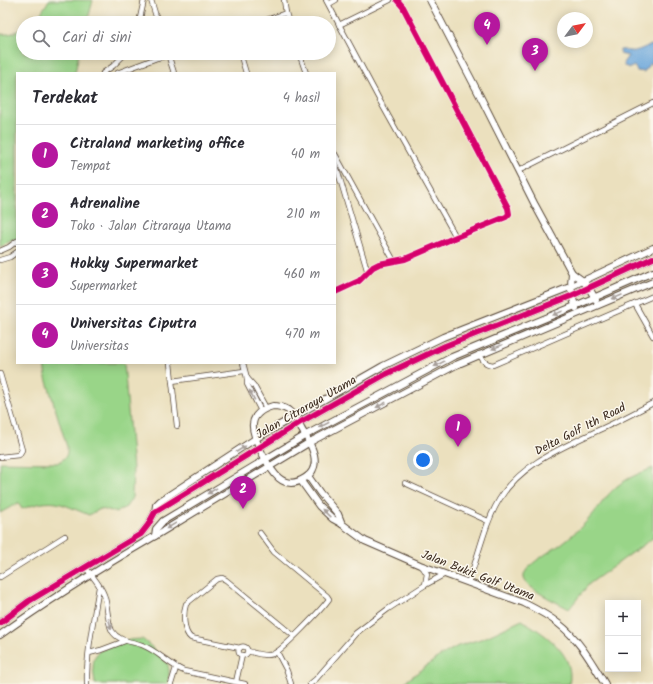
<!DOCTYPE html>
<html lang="id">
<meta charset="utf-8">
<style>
body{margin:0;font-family:Kalam,sans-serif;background:#f2f2f3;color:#2b2b33}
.controls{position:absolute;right:12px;bottom:12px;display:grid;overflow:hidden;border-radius:0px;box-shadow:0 2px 10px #0003}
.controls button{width:36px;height:36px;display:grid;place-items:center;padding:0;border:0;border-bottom:1px solid #e1e1e2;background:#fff;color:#2b2b33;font:20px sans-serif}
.compass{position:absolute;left:557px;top:12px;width:36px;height:36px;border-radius:50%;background:#fff;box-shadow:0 2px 10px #0003;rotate:58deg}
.you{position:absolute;left:423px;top:460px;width:14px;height:14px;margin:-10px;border:3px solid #fff;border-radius:50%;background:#1a73e8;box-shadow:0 0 0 6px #1a73e833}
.badge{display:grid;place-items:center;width:26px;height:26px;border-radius:50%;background:#b5179e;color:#fff;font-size:13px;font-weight:700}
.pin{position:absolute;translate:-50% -33px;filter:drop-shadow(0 1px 2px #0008)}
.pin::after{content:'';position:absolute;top:21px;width:14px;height:12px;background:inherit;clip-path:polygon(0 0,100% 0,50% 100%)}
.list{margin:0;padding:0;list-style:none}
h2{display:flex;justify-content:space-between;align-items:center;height:52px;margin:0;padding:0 16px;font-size:17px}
h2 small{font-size:13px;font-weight:400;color:#7c7c81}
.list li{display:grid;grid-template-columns:26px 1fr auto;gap:12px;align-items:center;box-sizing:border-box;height:60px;padding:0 16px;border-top:1px solid #e1e1e2}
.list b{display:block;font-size:15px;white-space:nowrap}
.list p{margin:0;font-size:13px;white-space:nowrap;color:#7c7c81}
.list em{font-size:13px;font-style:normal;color:#7c7c81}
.icon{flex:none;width:22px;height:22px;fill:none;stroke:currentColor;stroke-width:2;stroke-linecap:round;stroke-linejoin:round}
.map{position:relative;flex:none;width:653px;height:684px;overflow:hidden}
.search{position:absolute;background:#fff;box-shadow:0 2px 10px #0003;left:16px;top:16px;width:320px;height:44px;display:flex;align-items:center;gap:10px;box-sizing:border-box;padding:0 14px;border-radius:22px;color:#7c7c81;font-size:15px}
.panel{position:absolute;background:#fff;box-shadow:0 2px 10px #0003;left:16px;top:72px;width:320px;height:292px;border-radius:0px}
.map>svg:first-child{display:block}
.green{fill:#99d588;stroke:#6a8053}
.water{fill:#69a5da;stroke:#52687c}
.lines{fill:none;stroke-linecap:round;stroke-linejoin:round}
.street-casing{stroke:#554536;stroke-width:6}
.secondary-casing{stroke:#554536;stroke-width:8}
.street{stroke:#fff;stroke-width:4.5}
.secondary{stroke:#fff;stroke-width:6}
.cycleway-casing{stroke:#fbf7ec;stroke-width:8}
.cycleway{stroke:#d6006c;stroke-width:6}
.oneway{fill:#a79f9a}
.labels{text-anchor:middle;stroke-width:3;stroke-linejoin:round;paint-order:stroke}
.street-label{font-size:12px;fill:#3b2a1e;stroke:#fbf7ec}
</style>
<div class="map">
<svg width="653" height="684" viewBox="0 0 653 684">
<rect width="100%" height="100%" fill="#fbf7ec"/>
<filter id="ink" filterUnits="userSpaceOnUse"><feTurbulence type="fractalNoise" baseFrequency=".025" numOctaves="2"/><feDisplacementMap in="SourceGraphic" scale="8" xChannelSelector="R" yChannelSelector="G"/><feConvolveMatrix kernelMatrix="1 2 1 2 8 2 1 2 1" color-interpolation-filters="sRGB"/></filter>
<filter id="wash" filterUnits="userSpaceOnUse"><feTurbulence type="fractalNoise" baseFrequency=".012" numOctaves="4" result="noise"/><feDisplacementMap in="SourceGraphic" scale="16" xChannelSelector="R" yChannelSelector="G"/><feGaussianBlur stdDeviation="0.9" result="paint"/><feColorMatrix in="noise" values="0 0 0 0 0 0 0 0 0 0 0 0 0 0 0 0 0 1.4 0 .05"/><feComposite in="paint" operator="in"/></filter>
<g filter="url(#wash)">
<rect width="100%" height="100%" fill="#ebe0be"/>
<g class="green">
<polygon points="49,0 93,0 87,23 30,23 41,13"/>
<path d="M 23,28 L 23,53 L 79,53 L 75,73 L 17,73 L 17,241 L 13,240 L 0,246 L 0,34 C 9,35 15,33 23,28 Z"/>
<path d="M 44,363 L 124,363 L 133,469 L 132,498 L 126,507 L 117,512 L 100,509 L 89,515 C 59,503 54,497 22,509 L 18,503 L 0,513 L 0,462 L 57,463 C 65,459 68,456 67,447 L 46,378 Z"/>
<path d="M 653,468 L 653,538 L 589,584 L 569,609 C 559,603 526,589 524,578 C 522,566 552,551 561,544 C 573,535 584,525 594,513 C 601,504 607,495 616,487 C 627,478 640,473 653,468 Z"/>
<path d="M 522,620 C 544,634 576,653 569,684 L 402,684 L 440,656 L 458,646 L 484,638 Z"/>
<path d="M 142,639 C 147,642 167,661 168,665 C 170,672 169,678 167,684 L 95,684 L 93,666 L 94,658 L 99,651 L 126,640 Z"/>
</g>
<path class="water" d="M 651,45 L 653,46 L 653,64 L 649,64 L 644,72 L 637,71 L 634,66 L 630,68 L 624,66 L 623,63 L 628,56 L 620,54 L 620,50 C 624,49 626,51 630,51 C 637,52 644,47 651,45 Z"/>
</g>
<g filter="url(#ink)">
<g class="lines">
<defs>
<g id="street">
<polyline points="151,0 158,23"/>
<polyline points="326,0 380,101 456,237"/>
<polyline points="329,4 336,0"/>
<polyline points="286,13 289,23"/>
<polyline points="139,23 144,0"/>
<polyline points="258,23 286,13 284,0"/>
<polyline points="339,25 390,0"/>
<polyline points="240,53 246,73"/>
<polyline points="299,53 306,73"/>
<polyline points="168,54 174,73"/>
<polyline points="103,73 113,66 126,53"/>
<polyline points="117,73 157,58 176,53"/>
<polyline points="335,154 394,261"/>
<polyline points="335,162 368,273"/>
<polyline points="518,171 653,103"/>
<polyline points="0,251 9,247 17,241"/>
<polyline points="0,260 10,257 17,252"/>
<polyline points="335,292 359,281 373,267 379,264 405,259 456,237 506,217 509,214 508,208 403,7 397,0"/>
<polyline points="635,304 653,336"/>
<path d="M 479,354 C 483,361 485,364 493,365 L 653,296"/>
<polyline points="170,363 177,426"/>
<polyline points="243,363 247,378 247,384 261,411"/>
<polyline points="0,374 22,450 19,455 0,457"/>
<polyline points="247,378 254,386 266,408"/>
<polyline points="172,381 244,371"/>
<polyline points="405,483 488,521"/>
<polyline points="422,566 427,574 425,585"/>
<path d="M 85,567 C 91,574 103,589 105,598 C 108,609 107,621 112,631 C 119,642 132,641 142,645 C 158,651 169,665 184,671 L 245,684"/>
<polyline points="0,577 65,536"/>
<path d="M 468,583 C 479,555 484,525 499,500 C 521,463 564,447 601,429 C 619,421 636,412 653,403"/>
<circle cx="243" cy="651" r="4.5"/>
<path d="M 240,648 L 191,638 C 183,632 183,613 186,604 L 217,579 L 222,578 L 226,580 L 294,636"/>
<path d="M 248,651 C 254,653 266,657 273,654 C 282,651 322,609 329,599 L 327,596 L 274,552 L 260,533"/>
<polyline points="277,652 287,671 291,684"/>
<polyline points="89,653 101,650 125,641"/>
<polyline points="236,682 242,655"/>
<path d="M 87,684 C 86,654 94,617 99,587"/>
<polyline points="171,684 176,668"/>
<polyline points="310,684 316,679 356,633 388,609 425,585 445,574"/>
</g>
<g id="secondary">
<polyline points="430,0 480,96 535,205 572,273 583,281 589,288 596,300"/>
<path d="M 572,273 C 570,286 571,296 576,308"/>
<path d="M 273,406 C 279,406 283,407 288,410 C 294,414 298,423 302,430 C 311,444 324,466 305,478 C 282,493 271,470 262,453 C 252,433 244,414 273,406 Z"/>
<polyline points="308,476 320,493 338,514 342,524"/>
<path d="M 301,481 L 319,506 L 333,519 L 342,524 L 365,541 L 420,565 L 524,603 C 536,609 548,615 559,624 C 579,639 592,663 605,684"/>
<polyline points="155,512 156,505 160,501 255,439 383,366 443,337 570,287 653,248"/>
<polyline points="155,536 310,442 456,365 653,282"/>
<polyline points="0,623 29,601 141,534 148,525 155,512 299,423 386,374 445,346 571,296 653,258"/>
<path d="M 0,635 C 50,599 102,567 155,536 L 156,529 L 163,521 L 306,435 L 452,357 L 575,306 L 653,272"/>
</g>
</defs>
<use href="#street" class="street-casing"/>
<use href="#secondary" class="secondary-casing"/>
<use href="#street" class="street"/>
<use href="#secondary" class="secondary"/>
<defs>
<g id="cycleway">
<polyline points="335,292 359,281 373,267 379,264 405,259 456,237 506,217 509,214 508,208 403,7 397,0"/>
<polyline points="0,623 29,601 141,534 148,525 155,512 299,423 386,374 445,346 571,296 653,258"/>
</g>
</defs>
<use href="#cycleway" class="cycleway-casing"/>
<use href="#cycleway" class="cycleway"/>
</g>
<defs><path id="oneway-solid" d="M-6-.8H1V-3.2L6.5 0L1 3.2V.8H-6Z"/></defs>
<g class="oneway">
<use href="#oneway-solid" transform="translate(617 297) rotate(157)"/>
<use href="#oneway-solid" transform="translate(558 313) rotate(158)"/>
<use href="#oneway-solid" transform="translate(497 347) rotate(158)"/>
<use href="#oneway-solid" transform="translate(439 364) rotate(152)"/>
<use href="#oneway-solid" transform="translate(252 395) rotate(-118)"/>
<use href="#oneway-solid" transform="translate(381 405) rotate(152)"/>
<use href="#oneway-solid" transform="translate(324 425) rotate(152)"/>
<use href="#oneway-solid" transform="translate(241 449) rotate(-33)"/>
<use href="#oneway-solid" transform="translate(212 491) rotate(149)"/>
<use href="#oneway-solid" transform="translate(326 513) rotate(-136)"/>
<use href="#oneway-solid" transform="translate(171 526) rotate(149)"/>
<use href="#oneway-solid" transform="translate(110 624) rotate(74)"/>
</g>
</g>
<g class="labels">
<g class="street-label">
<text transform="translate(306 407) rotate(-30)" y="4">Jalan Citraraya Utama</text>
<text transform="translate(580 429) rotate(-27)" y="4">Delta Golf 1th Road</text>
<text transform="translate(478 575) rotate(21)" y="4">Jalan Bukit Golf Utama</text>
</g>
</g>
</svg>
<div class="controls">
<button>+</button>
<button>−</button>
</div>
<svg class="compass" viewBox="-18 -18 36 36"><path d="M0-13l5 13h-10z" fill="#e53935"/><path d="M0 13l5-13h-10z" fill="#7c7c81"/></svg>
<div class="you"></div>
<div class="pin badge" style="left:458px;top:447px">1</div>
<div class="pin badge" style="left:243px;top:509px">2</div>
<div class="pin badge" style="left:535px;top:71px">3</div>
<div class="pin badge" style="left:487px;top:45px">4</div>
<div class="search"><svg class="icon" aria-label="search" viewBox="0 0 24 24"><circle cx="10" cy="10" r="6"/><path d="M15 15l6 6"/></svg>Cari di sini</div>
<section class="panel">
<h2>Terdekat<small>4 hasil</small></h2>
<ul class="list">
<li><span class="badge">1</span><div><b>Citraland marketing office</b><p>Tempat</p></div><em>40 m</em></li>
<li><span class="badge">2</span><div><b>Adrenaline</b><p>Toko · Jalan Citraraya Utama</p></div><em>210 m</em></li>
<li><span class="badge">3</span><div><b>Hokky Supermarket</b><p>Supermarket</p></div><em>460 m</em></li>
<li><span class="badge">4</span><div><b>Universitas Ciputra</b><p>Universitas</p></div><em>470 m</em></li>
</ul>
</section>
</div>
